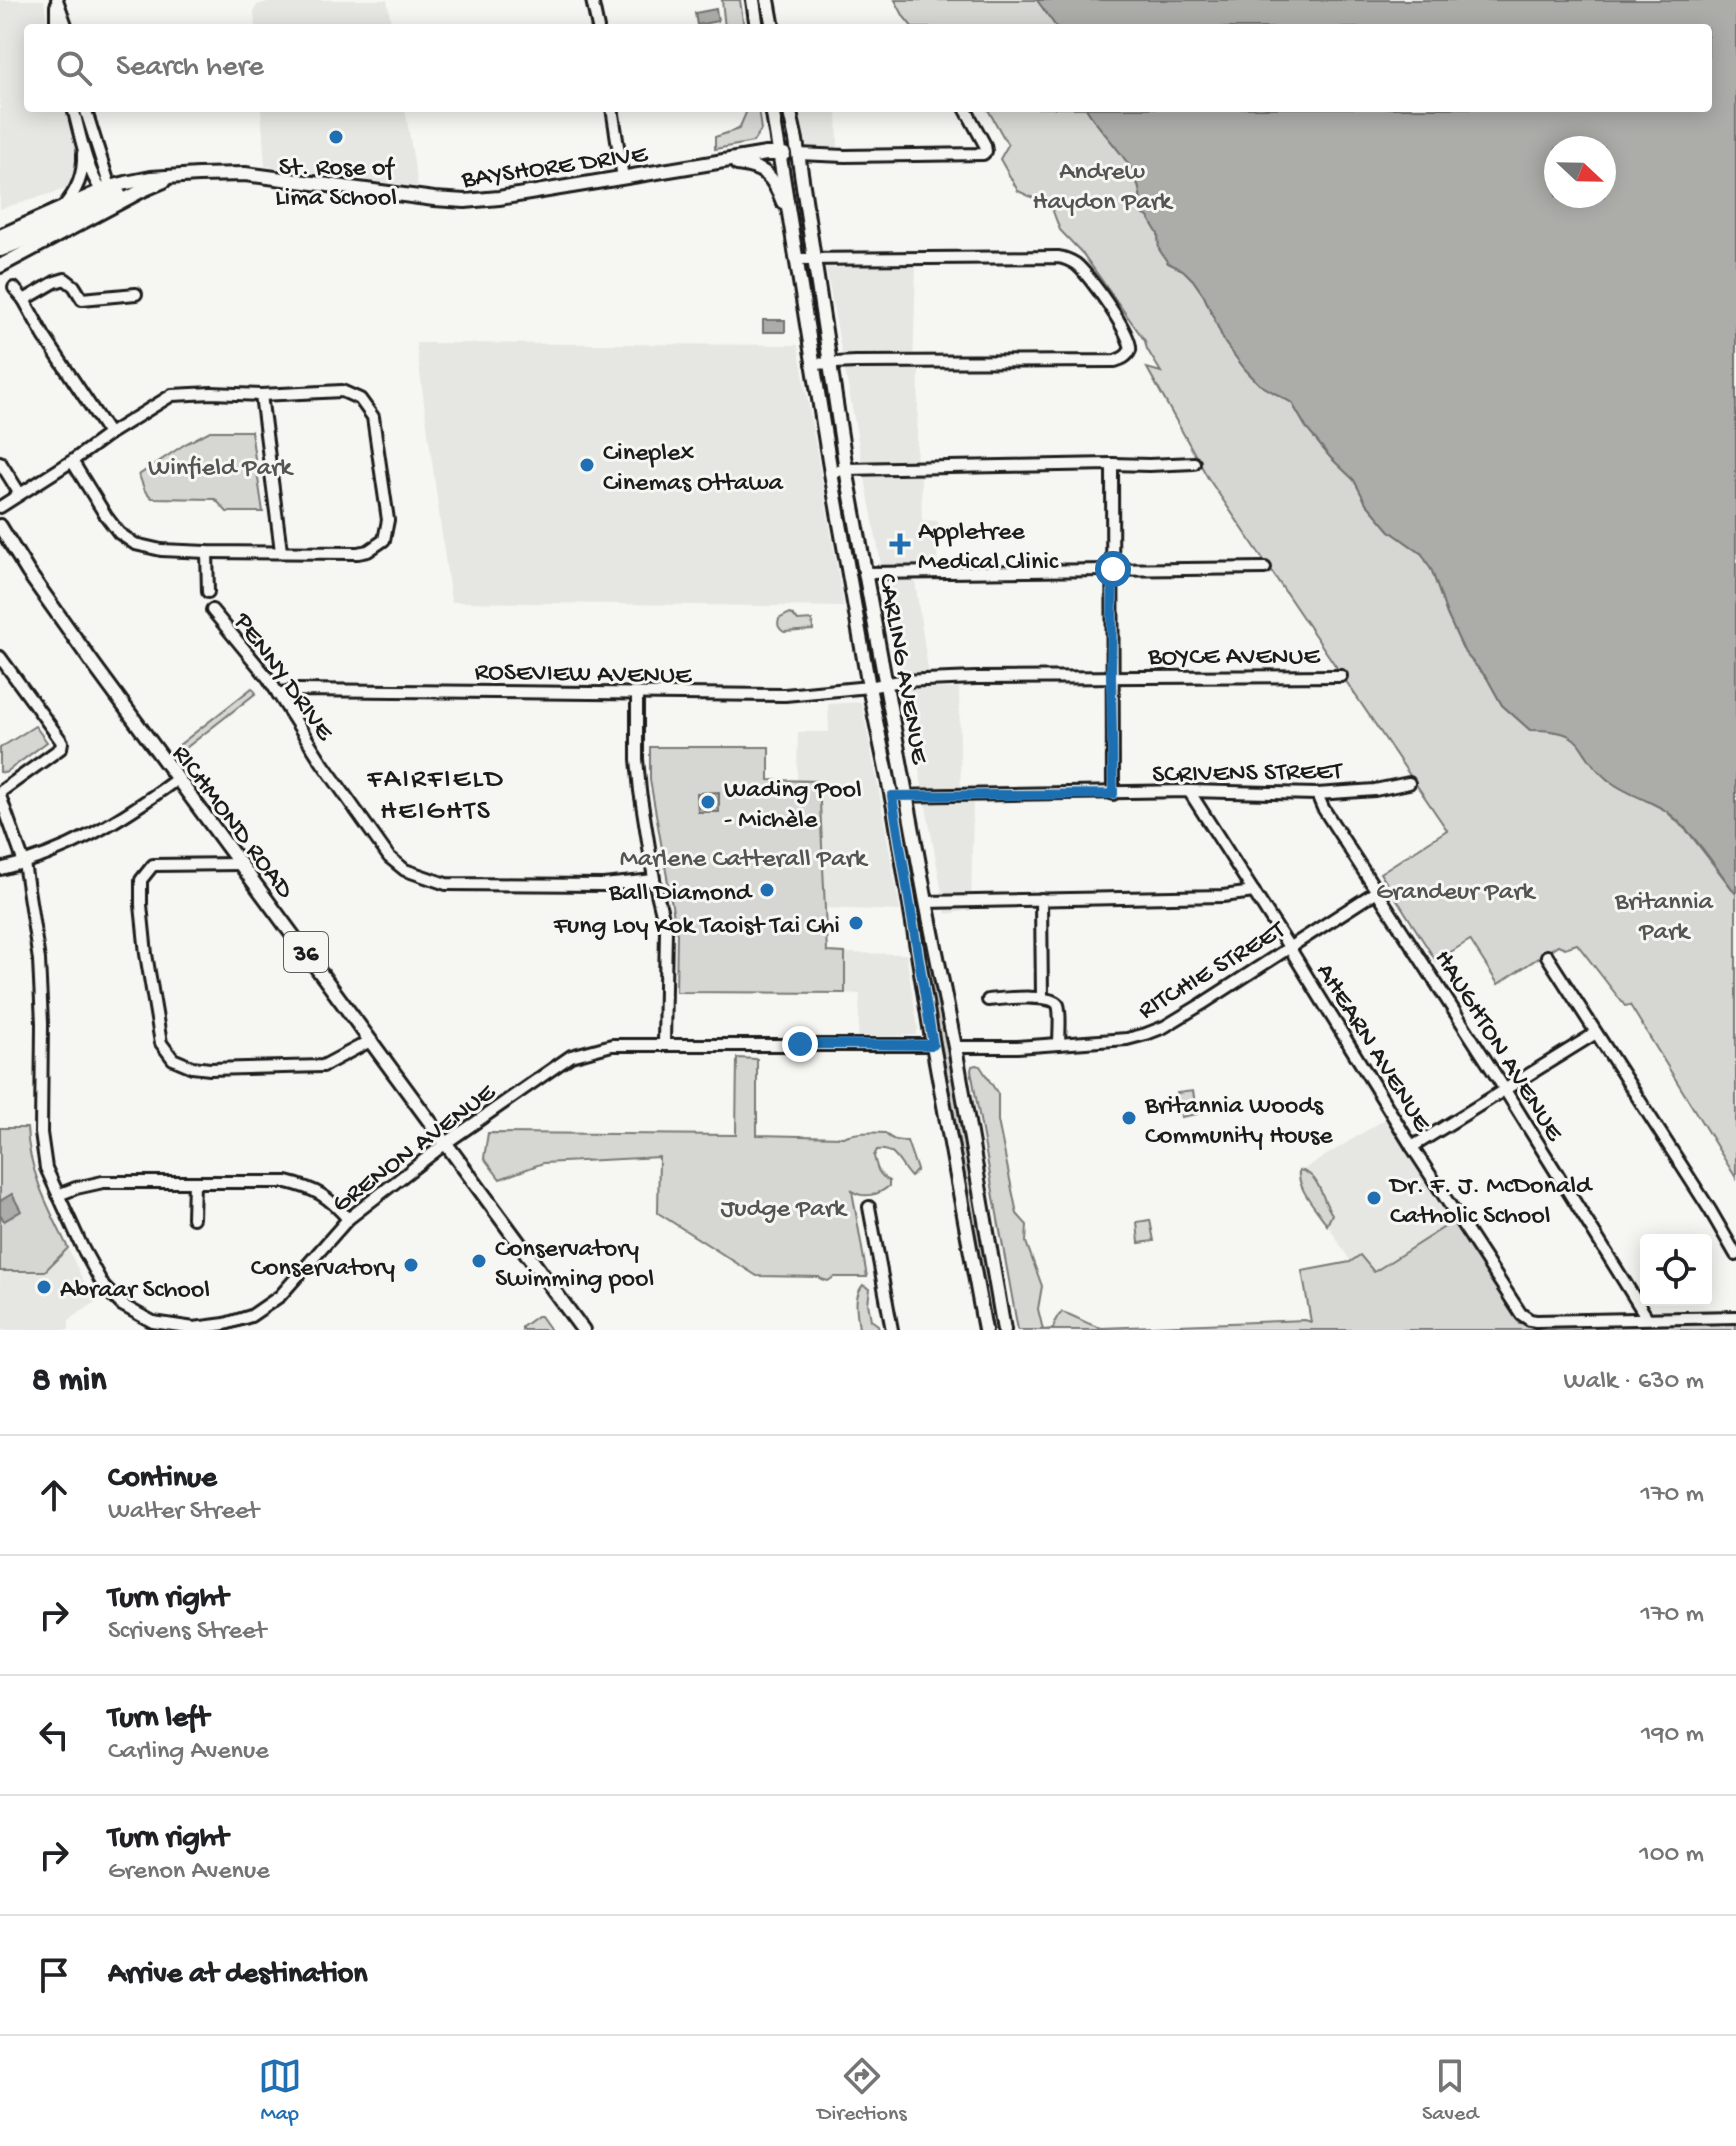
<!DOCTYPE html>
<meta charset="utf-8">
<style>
body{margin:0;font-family:"Gochi Hand",sans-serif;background:#f2f2f2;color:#202124}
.controls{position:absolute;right:24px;bottom:24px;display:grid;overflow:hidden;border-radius:8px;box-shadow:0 4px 20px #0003}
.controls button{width:72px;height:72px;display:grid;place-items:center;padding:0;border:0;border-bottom:2px solid #e0e0e0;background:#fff;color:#202124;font:40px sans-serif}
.compass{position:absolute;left:1544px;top:136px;width:72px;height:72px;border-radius:50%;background:#fff;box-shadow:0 4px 20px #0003;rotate:112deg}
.stop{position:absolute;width:24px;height:24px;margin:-18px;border:6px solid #1f6fb2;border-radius:50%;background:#fff}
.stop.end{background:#1f6fb2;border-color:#fff;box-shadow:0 2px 8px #0008}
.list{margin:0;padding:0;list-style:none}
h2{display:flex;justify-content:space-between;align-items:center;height:104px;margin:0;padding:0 32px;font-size:34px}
h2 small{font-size:26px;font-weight:400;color:#757577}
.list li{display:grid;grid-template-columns:52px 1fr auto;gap:24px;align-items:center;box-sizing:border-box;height:120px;padding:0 32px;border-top:2px solid #e0e0e0}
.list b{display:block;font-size:30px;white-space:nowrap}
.list p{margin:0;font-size:26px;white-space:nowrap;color:#757577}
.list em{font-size:26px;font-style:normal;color:#757577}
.icon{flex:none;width:44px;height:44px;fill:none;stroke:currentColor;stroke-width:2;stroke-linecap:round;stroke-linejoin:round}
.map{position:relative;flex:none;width:1736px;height:1330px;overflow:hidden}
.search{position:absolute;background:#fff;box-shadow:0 4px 20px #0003;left:24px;right:24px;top:24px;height:88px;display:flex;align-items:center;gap:20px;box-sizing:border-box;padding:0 28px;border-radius:8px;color:#757577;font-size:30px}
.sheet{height:704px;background:#fff}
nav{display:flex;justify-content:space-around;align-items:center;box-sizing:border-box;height:112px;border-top:2px solid #e0e0e0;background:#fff;font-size:22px;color:#757577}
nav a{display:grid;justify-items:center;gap:4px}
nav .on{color:#1f6fb2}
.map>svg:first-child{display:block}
.built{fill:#e6e6e2}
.green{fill:#d6d6d2;stroke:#797977;stroke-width:2}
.water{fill:#acaca9;stroke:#727271;stroke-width:2;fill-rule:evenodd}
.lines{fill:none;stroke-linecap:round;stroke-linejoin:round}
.minor-casing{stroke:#1c1c1c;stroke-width:16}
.major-casing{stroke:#1c1c1c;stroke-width:18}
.highway-casing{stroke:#1c1c1c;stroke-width:22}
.minor{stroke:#f6f6f2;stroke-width:10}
.major{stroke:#f6f6f2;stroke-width:12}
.highway{stroke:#f6f6f2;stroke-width:16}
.route{stroke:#1f6fb2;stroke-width:10}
.poi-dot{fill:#1f6fb2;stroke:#f6f6f2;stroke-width:3}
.labels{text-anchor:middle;stroke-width:6;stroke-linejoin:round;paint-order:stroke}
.shield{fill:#f6f6f2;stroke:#5d5d5c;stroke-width:2}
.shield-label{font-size:24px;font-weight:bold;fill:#1c1c1c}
.street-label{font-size:26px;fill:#1c1c1c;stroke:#f6f6f2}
.poi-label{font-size:26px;fill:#1c1c1c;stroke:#f6f6f2;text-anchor:start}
.park-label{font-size:26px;fill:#545453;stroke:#f6f6f2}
.neighbourhood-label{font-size:28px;letter-spacing:2px;fill:#1c1c1c;stroke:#f6f6f2}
</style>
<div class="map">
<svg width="1736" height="1330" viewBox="0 0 1736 1330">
<rect width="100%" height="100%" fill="#f6f6f2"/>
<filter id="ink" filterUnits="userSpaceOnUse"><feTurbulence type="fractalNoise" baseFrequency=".0125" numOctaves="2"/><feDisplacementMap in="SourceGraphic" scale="16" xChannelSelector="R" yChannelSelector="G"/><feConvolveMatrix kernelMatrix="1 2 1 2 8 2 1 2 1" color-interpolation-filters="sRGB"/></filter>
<g filter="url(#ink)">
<g class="built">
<polygon points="0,0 44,0 48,28 28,28 28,108 67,108 86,183 0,209"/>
<polygon points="274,0 387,0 392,28 255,28 254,11 257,5"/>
<polygon points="261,108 405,108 418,187 265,166"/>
<polygon points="799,108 837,108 838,147 833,150 807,147"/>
<polygon points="916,265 913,367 919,367 916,474 921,476 922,520 938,521 937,580 915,581 931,689 959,688 961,799 973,799 971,910 946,914 826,268"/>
<polygon points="416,343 798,345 844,607 451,602"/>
<polygon points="861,702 877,780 900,911 824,908 819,781 797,780 798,732 829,732 828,704"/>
<polygon points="845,953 906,954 918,1029 916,1035 858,1037 860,994 845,993"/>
<polygon points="1387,1118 1454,1221 1373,1272 1351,1262 1296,1174"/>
<polygon points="68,1248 82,1278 97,1301 69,1320 69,1330 0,1330 0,1271 45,1271"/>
</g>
<g class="green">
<polygon points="722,0 740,0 744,28 725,28"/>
<polygon points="895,0 1037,0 1057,28 913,28 904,17"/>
<polygon points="745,108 758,108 761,130 753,142 715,149 715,137 739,129 746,113"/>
<path d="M 987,108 L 1086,108 C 1102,136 1134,159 1140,193 C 1141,198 1140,206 1139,211 L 1148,217 L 1158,234 L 1159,249 L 1168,263 L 1183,270 L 1193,280 L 1204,296 L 1225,343 L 1245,369 L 1259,384 L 1292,403 L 1307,429 L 1330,457 L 1354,480 L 1366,503 L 1390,531 L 1422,554 L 1432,571 L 1447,614 L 1465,653 L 1487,678 L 1502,705 L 1530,730 L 1548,730 L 1569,734 L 1579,742 L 1594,765 L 1609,781 L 1665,810 L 1689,833 L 1736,894 L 1736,1178 L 1630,1005 L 1625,1006 L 1577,944 L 1565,948 L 1558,945 L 1498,984 L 1470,940 L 1436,961 L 1380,873 L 1447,830 L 1208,478 L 1147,368 L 1161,372 L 1147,349 L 1145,341 L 1083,254 L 1060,230 L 1051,206 L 1018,191 L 1000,159 L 1008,145 Z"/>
<polygon points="210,431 251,431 263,512 227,512 215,499 152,498 145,491 139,475 185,444"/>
<path d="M 788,614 L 793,615 L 798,621 L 812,620 L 813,630 L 784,632 C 778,628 777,625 779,619 Z"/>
<polygon points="252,688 256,693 182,751 178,746"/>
<polygon points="35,726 47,742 5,773 0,772 0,748"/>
<polygon points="650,747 769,747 769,780 819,781 827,952 845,953 845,993 676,992 677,934 650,780"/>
<polygon points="915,884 922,909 943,1021 999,1330 993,1330 912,885"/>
<path d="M 737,1058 L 757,1059 L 757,1135 L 843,1137 C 855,1132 871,1132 885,1133 C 891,1140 897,1141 907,1141 L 917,1170 L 911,1177 C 899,1165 896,1147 877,1150 L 874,1156 C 877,1169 878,1174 889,1181 L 889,1186 C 879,1195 863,1199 852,1191 L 867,1277 L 834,1277 L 828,1281 L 821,1279 L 819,1277 L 757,1276 L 658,1213 L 659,1157 L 543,1163 L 500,1179 L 484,1158 L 488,1133 L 736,1135 Z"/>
<path d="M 976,1065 L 980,1066 L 998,1094 L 998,1121 L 1017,1214 L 1027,1225 L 1026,1242 L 1042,1286 L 1038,1309 L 1043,1330 L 1053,1329 L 1056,1319 L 1062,1312 C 1076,1316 1087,1325 1102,1328 L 1305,1320 L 1311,1322 L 1302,1271 L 1350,1262 L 1360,1255 L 1374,1272 L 1454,1221 L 1519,1323 L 1736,1318 L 1736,1330 L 1018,1330 L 971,1070 L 972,1066 Z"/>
<polygon points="1193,1091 1197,1114 1181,1117 1177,1093"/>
<path d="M 0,1128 L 27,1128 C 29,1173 49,1209 68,1248 L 45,1271 L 0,1271 Z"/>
<path d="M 1299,1170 C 1320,1173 1321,1199 1332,1214 L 1327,1225 C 1317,1208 1297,1191 1299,1170 Z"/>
<polygon points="1150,1220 1154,1241 1139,1243 1137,1222"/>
<path d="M 863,1285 L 870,1289 L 868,1303 L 871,1320 L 878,1325 L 879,1330 L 859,1330 C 858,1315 852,1298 863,1285 Z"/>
<polygon points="537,1316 540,1316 550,1330 522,1330 522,1327"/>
</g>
<g class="water">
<path d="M 1037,0 L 1736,0 L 1736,894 C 1717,869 1689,825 1663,809 C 1646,799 1624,793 1608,780 C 1571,749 1592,730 1530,730 L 1502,705 L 1487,678 L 1465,653 L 1447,614 L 1432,571 L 1422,554 L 1390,531 L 1366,503 L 1354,480 L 1330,457 L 1307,429 L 1292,403 L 1259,384 L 1245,369 L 1225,343 L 1204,296 L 1193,280 L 1183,270 L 1168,263 L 1159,249 L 1158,234 L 1148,217 L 1139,212 C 1140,206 1141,198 1140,193 C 1134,159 1102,136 1086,108 L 1708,108 L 1708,28 L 1057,28 ZM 1556,148 L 1604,148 L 1604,196 L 1556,196 Z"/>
<polygon points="716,9 718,21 697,25 695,13"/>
<rect x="763" y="320" width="22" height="12"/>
<polygon points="719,792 719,812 698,812 697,793"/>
<polygon points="12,1194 21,1211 4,1221 0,1214 0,1201"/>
</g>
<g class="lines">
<defs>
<g id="minor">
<polyline points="57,0 67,28"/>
<polyline points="592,0 598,28"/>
<polyline points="56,28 56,6"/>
<path d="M 73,108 C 80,133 86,170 102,191"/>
<polyline points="85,108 110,187"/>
<polyline points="612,108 623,178"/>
<polyline points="798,154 845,156 983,154 986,151 985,145 965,108"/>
<path d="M 63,207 C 77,191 84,175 83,153"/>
<path d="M 797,259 L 1058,257 C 1065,258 1070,260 1076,264 C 1088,273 1134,337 1130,350 C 1127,357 1121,359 1115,361 L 856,362 L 812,364"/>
<polyline points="14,288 24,300 44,336 109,434"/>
<polyline points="24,300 55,282 65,279 74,286 82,299 136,294"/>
<polyline points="261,395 281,551"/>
<polyline points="0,462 20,494"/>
<polyline points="1112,464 1113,794"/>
<polyline points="831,473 846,469 1112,464 1149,465 1194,463"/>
<polyline points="0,507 72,461 109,434 172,395 212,393 261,395 342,391 360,399 373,417 388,520 384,540 368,551 358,553 207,552 161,550 135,544 119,533 106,516 72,461"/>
<polyline points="207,552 208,592"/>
<polyline points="867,573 1265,568"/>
<polyline points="212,610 268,678 321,761 389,857 405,870 446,884 603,885 654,880"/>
<polyline points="0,657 62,742 61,748 0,792"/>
<polyline points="278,694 295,690 785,695 869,687 900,681 976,678 1341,676"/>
<polyline points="637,694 637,759 640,791 655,885 666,930 664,1044"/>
<polyline points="1189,791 1289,947 1412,1147 1521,1314 1530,1320 1536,1321 1736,1317"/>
<polyline points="1317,794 1323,808 1500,1082 1647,1318"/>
<polyline points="0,796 24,863 39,960 42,1023 41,1133 46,1168 83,1249 104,1287 122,1305 153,1322 194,1328 225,1324 251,1316 280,1296 348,1219 446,1143 571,1056 612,1045 933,1045"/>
<polyline points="892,796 1189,791 1317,794 1375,790 1409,783"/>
<polyline points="241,864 153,865 141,880 141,905 146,954 161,1043 173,1059 192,1067 210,1069 323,1066 370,1041"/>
<path d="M 0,869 C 66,854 123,819 177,779"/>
<polyline points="1041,899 1042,998"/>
<polyline points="926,902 1223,896 1254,892"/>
<polyline points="1547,956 1710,1210 1736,1255"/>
<path d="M 988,1000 C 1001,999 1052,993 1058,1005 C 1061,1012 1059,1035 1059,1044"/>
<polyline points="955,1047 1017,1047 1127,1039 1146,1034 1164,1027 1202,1004 1377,891"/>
<polyline points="1412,1147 1596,1033"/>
<path d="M 58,1195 L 76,1188 L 103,1182 L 287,1182 C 316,1189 328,1196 348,1219"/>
<polyline points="869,1207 892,1330"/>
<polyline points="193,1218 194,1182"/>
</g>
<g id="major">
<polyline points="753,0 757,28"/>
<polyline points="768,0 773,28"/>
<polyline points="772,108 831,473 869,687 894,808 933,1045 985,1330"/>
<polyline points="789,108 796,140 846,469 926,902 955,1047 1004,1330"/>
<path d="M 737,164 C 765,167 773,176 783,202"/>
<polyline points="0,236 110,187 126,183 151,178 198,175 245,174 434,199 465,201 499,198 766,154 784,154"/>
<polyline points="0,266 143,190 164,181"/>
<polyline points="0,526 28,572 94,665 583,1330"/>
</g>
<polyline id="highway" points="0,248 44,230 118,196"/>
</defs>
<use href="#minor" class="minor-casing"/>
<use href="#major" class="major-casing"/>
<use href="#highway" class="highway-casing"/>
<use href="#minor" class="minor"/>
<use href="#major" class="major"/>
<use href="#highway" class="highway"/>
</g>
</g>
<g class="lines" filter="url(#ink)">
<polyline class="route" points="800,1044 933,1045 892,796 1113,794 1111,676 1113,569"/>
</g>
<g class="poi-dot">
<circle cx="336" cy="137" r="8"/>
<circle cx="587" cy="465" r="8"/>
<path d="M896 532h8v8h8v8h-8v8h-8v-8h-8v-8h8z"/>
<circle cx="708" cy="802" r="8"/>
<circle cx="767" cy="890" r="8"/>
<circle cx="856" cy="923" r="8"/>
<circle cx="1129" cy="1118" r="8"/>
<circle cx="1374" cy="1198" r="8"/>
<circle cx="479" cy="1261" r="8"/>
<circle cx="411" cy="1265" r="8"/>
<circle cx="44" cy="1287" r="8"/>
</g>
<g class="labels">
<rect class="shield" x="284" y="932" width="44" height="40" rx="6"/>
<g class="shield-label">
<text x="306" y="960">36</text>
</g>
<g class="street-label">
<text transform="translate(554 164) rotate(-8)" y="9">BAYSHORE DRIVE</text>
<text x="1234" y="663">BOYCE AVENUE</text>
<text transform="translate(906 668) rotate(80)" y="9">CARLING AVENUE</text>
<text transform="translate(583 671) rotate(1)" y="9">ROSEVIEW AVENUE</text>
<text transform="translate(286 675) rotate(54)" y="9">PENNY DRIVE</text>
<text transform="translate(1247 770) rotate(-1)" y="9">SCRIVENS STREET</text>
<text transform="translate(235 820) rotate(53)" y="9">RICHMOND ROAD</text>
<text transform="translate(1210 968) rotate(-31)" y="9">RITCHIE STREET</text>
<text transform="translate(1501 1044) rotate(58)" y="9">HAUGHTON AVENUE</text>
<text transform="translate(1376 1046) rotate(58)" y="9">AHEARN AVENUE</text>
<text transform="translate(412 1146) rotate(-37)" y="9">GRENON AVENUE</text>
</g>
<g class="poi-label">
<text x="336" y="174" text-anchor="middle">St. Rose of<tspan x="336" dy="30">Lima School</tspan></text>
<text x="603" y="459">Cineplex<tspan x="603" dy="30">Cinemas Ottawa</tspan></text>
<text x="918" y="538">Appletree<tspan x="918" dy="30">Medical Clinic</tspan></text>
<text x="724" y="796">Wading Pool<tspan x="724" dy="30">- Michèle</tspan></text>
<text x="751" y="899" text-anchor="end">Ball Diamond</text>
<text x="840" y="932" text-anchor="end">Fung Loy Kok Taoist Tai Chi</text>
<text x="1145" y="1112">Britannia Woods<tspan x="1145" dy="30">Community House</tspan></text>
<text x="1390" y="1192">Dr. F. J. McDonald<tspan x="1390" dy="30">Catholic School</tspan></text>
<text x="495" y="1255">Conservatory<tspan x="495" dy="30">Swimming pool</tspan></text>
<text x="395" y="1274" text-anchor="end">Conservatory</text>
<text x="60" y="1296">Abraar School</text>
</g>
<g class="park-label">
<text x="1102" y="178">Andrew<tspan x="1102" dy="30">Haydon Park</tspan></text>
<text x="220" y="474">Winfield Park</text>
<text x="743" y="865">Marlene Catterall Park</text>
<text x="1455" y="898">Grandeur Park</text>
<text x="1664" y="908">Britannia<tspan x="1664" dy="30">Park</tspan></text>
<text x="783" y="1215">Judge Park</text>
</g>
<g class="neighbourhood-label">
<text x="436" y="786">FAIRFIELD<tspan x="436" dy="32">HEIGHTS</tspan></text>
</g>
</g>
</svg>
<div class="controls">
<button><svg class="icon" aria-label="locate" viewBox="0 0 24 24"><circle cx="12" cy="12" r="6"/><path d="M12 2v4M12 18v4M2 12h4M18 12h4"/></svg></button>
</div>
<svg class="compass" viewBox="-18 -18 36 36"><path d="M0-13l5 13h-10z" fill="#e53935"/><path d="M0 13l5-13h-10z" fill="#757577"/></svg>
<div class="stop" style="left:1113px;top:569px"></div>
<div class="stop end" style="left:800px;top:1044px"></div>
<div class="search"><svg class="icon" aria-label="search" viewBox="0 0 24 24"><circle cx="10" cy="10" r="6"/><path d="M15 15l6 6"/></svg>Search here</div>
</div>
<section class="sheet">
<h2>8 min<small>Walk · 630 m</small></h2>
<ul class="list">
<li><svg class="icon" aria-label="ahead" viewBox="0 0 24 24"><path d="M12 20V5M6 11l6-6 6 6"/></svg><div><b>Continue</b><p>Walter Street</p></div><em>170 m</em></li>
<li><svg class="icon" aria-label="right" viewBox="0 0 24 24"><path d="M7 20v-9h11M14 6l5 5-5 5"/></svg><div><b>Turn right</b><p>Scrivens Street</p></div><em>170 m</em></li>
<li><svg class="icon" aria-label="left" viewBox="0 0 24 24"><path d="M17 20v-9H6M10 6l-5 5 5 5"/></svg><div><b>Turn left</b><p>Carling Avenue</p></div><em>190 m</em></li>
<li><svg class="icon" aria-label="right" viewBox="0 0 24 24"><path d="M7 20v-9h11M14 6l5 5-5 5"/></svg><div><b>Turn right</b><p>Grenon Avenue</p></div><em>100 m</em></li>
<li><svg class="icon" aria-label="arrive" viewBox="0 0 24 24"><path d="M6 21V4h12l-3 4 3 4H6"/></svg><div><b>Arrive at destination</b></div></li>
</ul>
</section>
<nav>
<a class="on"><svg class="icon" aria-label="map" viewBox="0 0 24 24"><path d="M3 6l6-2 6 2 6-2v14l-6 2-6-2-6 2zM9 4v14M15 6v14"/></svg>Map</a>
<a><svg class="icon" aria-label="directions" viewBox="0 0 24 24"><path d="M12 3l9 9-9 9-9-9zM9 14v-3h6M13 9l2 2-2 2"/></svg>Directions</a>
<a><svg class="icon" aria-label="saved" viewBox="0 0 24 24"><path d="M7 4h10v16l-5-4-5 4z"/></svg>Saved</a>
</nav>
